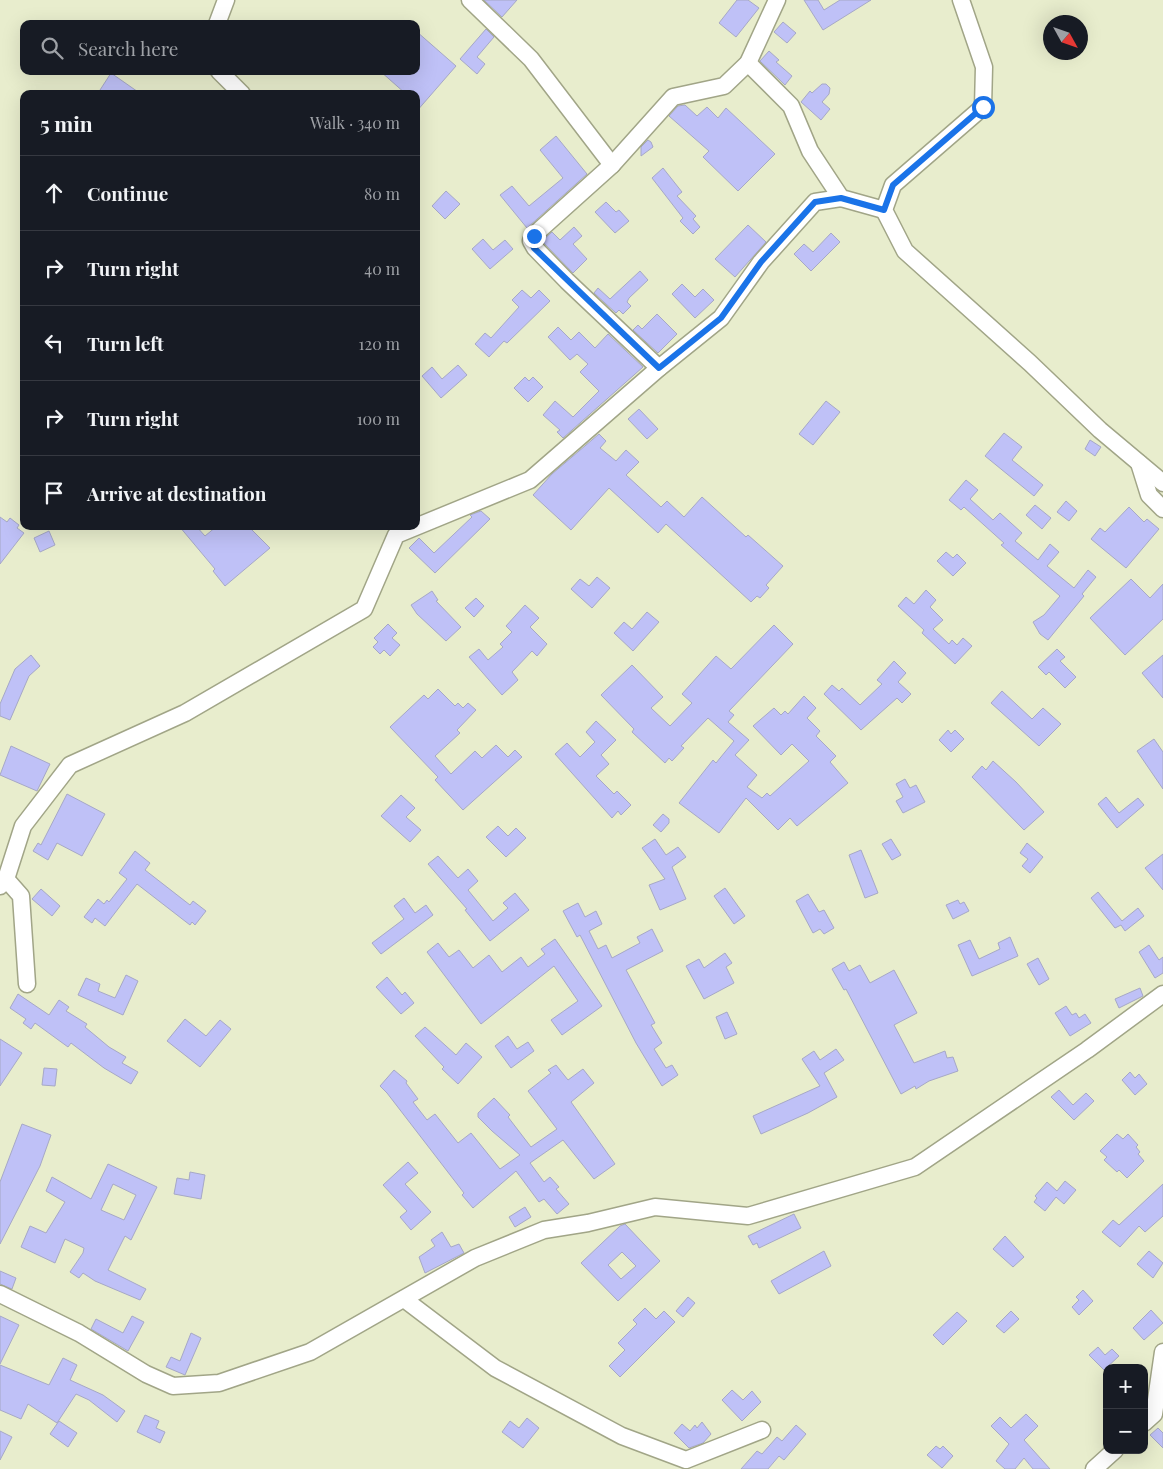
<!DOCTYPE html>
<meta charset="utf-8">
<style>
body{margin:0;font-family:"Playfair Display",serif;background:#20242c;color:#f1f3f6}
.controls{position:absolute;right:15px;bottom:15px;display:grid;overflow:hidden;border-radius:10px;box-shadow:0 5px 20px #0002}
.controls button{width:45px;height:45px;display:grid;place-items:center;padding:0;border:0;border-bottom:1px solid #363941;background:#171b24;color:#f1f3f6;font:25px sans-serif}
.compass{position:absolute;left:1043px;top:15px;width:45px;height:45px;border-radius:50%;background:#171b24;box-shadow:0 5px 20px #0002;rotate:130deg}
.stop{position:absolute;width:15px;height:15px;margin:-11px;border:4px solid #1a73e8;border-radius:50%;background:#fff}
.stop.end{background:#1a73e8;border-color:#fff;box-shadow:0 1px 5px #0008}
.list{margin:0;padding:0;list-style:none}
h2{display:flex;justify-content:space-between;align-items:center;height:65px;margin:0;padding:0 20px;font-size:21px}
h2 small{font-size:16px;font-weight:400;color:#9ea1a6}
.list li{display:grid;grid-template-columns:32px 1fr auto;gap:15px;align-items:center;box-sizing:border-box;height:75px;padding:0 20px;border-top:1px solid #363941}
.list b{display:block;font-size:19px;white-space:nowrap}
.list em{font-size:16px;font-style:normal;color:#9ea1a6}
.icon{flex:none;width:28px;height:28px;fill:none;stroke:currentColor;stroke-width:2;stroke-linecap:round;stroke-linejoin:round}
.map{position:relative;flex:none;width:1163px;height:1469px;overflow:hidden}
.search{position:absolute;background:#171b24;box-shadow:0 5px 20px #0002;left:20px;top:20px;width:400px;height:55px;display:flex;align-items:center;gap:12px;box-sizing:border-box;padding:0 18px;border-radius:10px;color:#9ea1a6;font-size:19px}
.panel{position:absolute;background:#171b24;box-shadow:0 5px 20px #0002;left:20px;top:90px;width:400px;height:440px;border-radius:10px}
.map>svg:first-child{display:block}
.building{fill:#bfc1f7;stroke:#a6a8c6;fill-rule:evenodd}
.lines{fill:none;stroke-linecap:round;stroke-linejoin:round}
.minor-casing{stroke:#a1a587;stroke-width:19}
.minor{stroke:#fff;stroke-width:16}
.route{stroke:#1a73e8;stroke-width:6}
</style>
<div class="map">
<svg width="1163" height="1469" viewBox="0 0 1163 1469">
<rect width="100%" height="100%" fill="#e8edcd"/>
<g class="building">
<polygon points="484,0 517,0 502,17"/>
<polygon points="737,0 748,0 759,8 736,37 719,23"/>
<polygon points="804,0 818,0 824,10 840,0 871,0 823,30"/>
<polygon points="783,22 796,33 787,43 774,32"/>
<polygon points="486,29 494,37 477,57 485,64 477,74 460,59"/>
<polygon points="416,31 456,66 416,112 416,94 406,94 380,71 416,71"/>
<polygon points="769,51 779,60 776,62 792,76 785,85 760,61"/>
<polygon points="111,73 141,94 106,94 100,90"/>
<polygon points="822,84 826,84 830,88 829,94 822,102 830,109 821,120 801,102 810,91 812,93"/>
<polygon points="685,105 697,116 707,107 718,118 726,108 775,154 738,191 703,157 709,151 669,116 678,106"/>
<polygon points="556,136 587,174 527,228 500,195 512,186 529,206 563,178 540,150"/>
<polygon points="648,140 651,142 653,147 641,156 641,147"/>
<polygon points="663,168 682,192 677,196 696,216 693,219 700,227 693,234 680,221 683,218 652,178"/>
<polygon points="446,191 460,204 445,219 432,206"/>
<polygon points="606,202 616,212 619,210 629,221 615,233 595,212"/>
<polygon points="748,225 766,242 735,277 715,259"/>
<polygon points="574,227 582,236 573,244 587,259 573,273 542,241 552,232 560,240"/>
<polygon points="831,233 840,242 811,271 794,254 804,244 813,252"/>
<polygon points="483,239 493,250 505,240 513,249 490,269 472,249"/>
<polygon points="640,271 648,280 629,298 627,302 631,306 623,314 619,310 616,313 594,293 598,288 610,299"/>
<polygon points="682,284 695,297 703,289 714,300 695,318 672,294"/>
<polygon points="522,290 531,298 539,290 550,301 507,343 504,341 489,357 475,344 485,333 491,338 519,307 512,300"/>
<polygon points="657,314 677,334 658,353 633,330 638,325 642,329"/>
<polygon points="558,327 571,340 579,332 595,348 608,334 643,367 563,438 557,432 560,430 543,415 555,401 573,417 599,391 580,372 588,364 577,354 570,360 548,337"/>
<polygon points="458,365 467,375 441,398 422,376 432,367 442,379"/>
<polygon points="525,377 529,381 533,377 543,387 528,402 514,388"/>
<polygon points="826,401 840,412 813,445 799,434"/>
<polygon points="639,409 658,429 647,439 628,419"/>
<polygon points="1004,433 1022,447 1012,460 1043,485 1034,496 985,456"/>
<polygon points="599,434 606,441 600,448 616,461 626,450 639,462 626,475 661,507 667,501 684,517 702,497 746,537 748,535 783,566 766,585 769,588 760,598 757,596 751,602 666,524 658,533 609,488 571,530 533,495 552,474"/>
<polygon points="1090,440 1101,447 1095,456 1085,449"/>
<polygon points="966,480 978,490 970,499 993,520 1000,513 1022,533 1015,541 1038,560 1050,544 1059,552 1047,566 1074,588 1088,570 1096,577 1082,594 1084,596 1048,640 1040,634 1033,622 1044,615 1060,596 1001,545 1004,543 964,507 961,510 949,500"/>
<polygon points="1066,501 1077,511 1069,521 1057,512"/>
<polygon points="1035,505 1051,518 1042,529 1026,515"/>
<polygon points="1129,507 1144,522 1147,519 1159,529 1126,568 1091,539 1100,528 1105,532"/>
<polygon points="481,511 490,519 435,573 409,548 419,538 434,553 472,517 470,515"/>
<polygon points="0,517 7,522 10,518 19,525 17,528 24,533 0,564"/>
<polygon points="179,526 196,526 205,536 217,526 248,526 270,548 225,586 213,571 215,569"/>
<polygon points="49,531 55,545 40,552 34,538"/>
<polygon points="946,552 953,558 957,554 966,563 953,576 937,561"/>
<polygon points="597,577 610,588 592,608 571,589 580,579 589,586"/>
<polygon points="1131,579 1150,598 1163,584 1163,619 1125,655 1090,618"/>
<polygon points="926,590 936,600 930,607 943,620 933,629 949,644 952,640 957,645 963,638 972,646 955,664 922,633 924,630 898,606 906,597 914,604"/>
<polygon points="432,591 438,600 436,601 461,627 446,641 417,614 411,605"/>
<polygon points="476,598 484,606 474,617 465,608"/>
<polygon points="525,605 539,618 530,627 547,644 537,656 532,651 512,672 518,680 502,695 469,657 479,649 488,660 503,647 500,644 512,632 506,626"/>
<polygon points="647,612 659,622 633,651 614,633 624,622 632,629"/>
<polygon points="388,624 397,633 392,638 400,645 390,656 384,650 380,654 373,647 378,642 374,638"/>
<polygon points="774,625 793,644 729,711 734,715 728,722 749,740 735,755 757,775 747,787 762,798 767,793 770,796 809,761 792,744 781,755 753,726 774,708 781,715 785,711 788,714 804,696 816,708 807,718 820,731 816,736 836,756 830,762 848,783 797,826 790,818 778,830 746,798 719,833 679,803 713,760 716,763 734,741 708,718 681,746 684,748 672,761 669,758 665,763 632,732 634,729 601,695 632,665 663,697 651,708 670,726 692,703 682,694 716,656 731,669"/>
<polygon points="1057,649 1065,657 1060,661 1076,677 1065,688 1049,672 1046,675 1038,667"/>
<polygon points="31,655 40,666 29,676 10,720 0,716 0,704 15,669"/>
<polygon points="1163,655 1163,698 1142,673"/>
<polygon points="894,661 906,673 898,682 911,694 902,703 897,698 861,730 824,694 832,685 839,691 842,688 860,705 882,684 877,680"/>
<polygon points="438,689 455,706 458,703 463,708 468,703 476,710 457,730 460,733 435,756 451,774 475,751 482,758 496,745 508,757 515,750 522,757 463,810 435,780 438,777 390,727 424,695 428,699"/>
<polygon points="1002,691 1032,719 1043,708 1061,724 1039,746 991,703"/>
<polygon points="596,721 616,740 601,755 609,764 596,776 614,794 617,791 631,805 621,815 618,811 612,818 555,754 567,743 580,757 595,742 586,732"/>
<polygon points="948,730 951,734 955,730 964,739 951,752 939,740"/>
<polygon points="1154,739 1163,752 1163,789 1137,751"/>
<polygon points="11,746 50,764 37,791 0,775"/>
<polygon points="993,761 1016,782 1044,812 1024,830 972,777 982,766 986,770"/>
<polygon points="905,779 910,788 916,785 925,802 903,813 896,801 903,797 896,784"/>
<polygon points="67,794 105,814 82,856 57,843 48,860 33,851 38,843 41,845"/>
<polygon points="401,795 415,808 406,817 421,830 410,842 381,816"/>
<polygon points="1106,797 1119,813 1138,798 1144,805 1117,828 1098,804"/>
<polygon points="663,814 669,819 669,823 661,832 653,825"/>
<polygon points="498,826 508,836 516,828 526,838 506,857 486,837"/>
<polygon points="655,839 666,855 678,847 686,857 672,867 686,899 660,910 649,885 665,879 642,848"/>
<polygon points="891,839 901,855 892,860 882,844"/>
<polygon points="1027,843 1043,857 1030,873 1022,866 1028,859 1020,853"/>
<polygon points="861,850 878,893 865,898 849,855"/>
<polygon points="135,851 150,863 145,870 190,905 193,901 206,911 195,925 192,922 190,925 137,884 105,926 95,918 92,923 84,917 98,899 104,904 107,900 109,902 127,879 119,873"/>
<polygon points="1163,854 1163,890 1145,868"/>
<polygon points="438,856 458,878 468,869 478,881 468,890 493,921 508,908 503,903 515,893 529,910 490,941 465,910 467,909 428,864"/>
<polygon points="725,888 745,916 734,924 714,896"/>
<polygon points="41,889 60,906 52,916 32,899"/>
<polygon points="1098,892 1122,921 1138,908 1144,916 1125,931 1121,925 1115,928 1091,898"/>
<polygon points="808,894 819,912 824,910 834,928 824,934 820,929 813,933 796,901"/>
<polygon points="404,898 415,913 426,905 433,915 381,954 372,943 404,919 394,906"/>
<polygon points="958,900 960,904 964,902 969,911 953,919 946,905"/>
<polygon points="578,903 585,917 596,911 602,924 589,931 598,949 606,945 612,958 640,943 637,937 652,929 663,951 626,970 655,1023 651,1025 662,1043 654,1049 666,1068 672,1065 678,1075 662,1086 636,1043 580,935 577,937 563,911"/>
<polygon points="1010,937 1018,956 972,976 958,945 970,940 979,959 1000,949 998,943"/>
<polygon points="555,939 602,1006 562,1035 551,1020 578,1001 554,966 481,1024 427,952 438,943 449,957 459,950 473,968 489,955 502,972 521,957 528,967 545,954 541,949"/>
<polygon points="1149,945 1159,960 1163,957 1163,973 1155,978 1139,952"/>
<polygon points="725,953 732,963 726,967 734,983 704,999 686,966 699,959 704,968"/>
<polygon points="1038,958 1049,979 1039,985 1027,964"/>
<polygon points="844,962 849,971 860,965 870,983 894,970 917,1013 894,1025 914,1063 945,1051 947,1058 953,1057 958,1071 929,1081 916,1089 915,1086 901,1094 846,989 844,990 832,969"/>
<polygon points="126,975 138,981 123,1015 78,995 86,978 100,984 98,991 115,998"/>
<polygon points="387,977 402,995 405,992 414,1003 401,1014 376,987"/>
<polygon points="1140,988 1143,996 1119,1008 1115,999"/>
<polygon points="18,994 49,1015 59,1000 69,1007 66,1011 87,1024 85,1027 109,1047 126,1057 122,1063 138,1072 131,1084 104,1068 71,1043 68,1047 35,1023 31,1029 23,1023 26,1019 10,1008"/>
<polygon points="1066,1006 1072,1015 1076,1013 1079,1018 1085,1014 1091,1023 1070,1036 1055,1013"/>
<polygon points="727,1012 737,1034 725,1039 716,1017"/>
<polygon points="185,1019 206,1036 220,1020 231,1029 200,1067 167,1041"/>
<polygon points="425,1027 456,1055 466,1043 482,1057 458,1084 442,1069 444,1067 415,1036"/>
<polygon points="508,1036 517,1049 528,1042 534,1051 511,1068 495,1046"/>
<polygon points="0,1039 22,1053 0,1086"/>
<polygon points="836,1049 844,1060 824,1073 837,1097 808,1113 761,1134 753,1116 820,1086 802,1059 814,1051 820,1060"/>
<polygon points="556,1065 568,1080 583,1069 594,1083 571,1102 615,1164 594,1179 563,1140 530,1163 544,1182 550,1177 559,1187 556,1189 569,1204 557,1214 544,1199 539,1202 516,1171 473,1208 462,1195 464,1193 387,1093 380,1086 394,1070 407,1081 406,1083 418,1099 413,1102 427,1120 435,1114 458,1143 471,1133 500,1169 520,1155 492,1131 478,1117 478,1113 494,1098 510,1115 508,1117 531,1147 557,1129 528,1091 551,1073 548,1070"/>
<polygon points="44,1068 57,1069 55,1086 42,1085"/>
<polygon points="1130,1072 1135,1078 1139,1074 1147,1084 1135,1095 1122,1080"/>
<polygon points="1059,1090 1073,1105 1086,1093 1094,1101 1074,1120 1051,1097"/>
<polygon points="22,1124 51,1135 40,1166 0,1244 0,1182"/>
<polygon points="1117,1134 1123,1139 1128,1134 1138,1145 1136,1147 1140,1152 1138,1154 1144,1161 1127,1178 1119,1170 1117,1172 1104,1160 1107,1157 1100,1151"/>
<polygon points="408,1162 418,1173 405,1184 431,1212 411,1230 400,1217 407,1211 383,1185"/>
<path d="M 108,1164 L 157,1187 L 131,1240 L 125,1236 L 108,1270 L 146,1289 L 140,1300 L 95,1281 L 83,1273 L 79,1278 L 70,1272 L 83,1253 L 84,1248 L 65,1239 L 55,1263 L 21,1247 L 30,1226 L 46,1233 L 65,1202 L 46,1191 L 52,1177 L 91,1199 ZM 113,1184 L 136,1195 L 124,1220 L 101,1210 Z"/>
<polygon points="190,1172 205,1175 201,1199 174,1194 177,1178 189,1180"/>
<polygon points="1065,1181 1076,1190 1064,1204 1056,1197 1045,1211 1034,1202 1037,1198 1035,1196 1047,1182 1057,1191"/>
<polygon points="1163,1184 1163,1216 1145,1232 1139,1226 1120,1247 1102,1232 1113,1220 1119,1225"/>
<polygon points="525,1207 531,1217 515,1227 509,1217"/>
<polygon points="794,1214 801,1228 759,1248 757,1243 753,1245 748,1236"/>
<path d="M 625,1224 L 660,1261 L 618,1301 L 581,1263 L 620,1226 ZM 622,1252 L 636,1266 L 621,1279 L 608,1265 Z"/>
<polygon points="442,1232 451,1247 459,1244 464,1253 425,1273 419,1257 435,1246 431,1240"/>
<polygon points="1005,1236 1024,1257 1013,1267 993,1249"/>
<polygon points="824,1251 831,1266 779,1294 771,1281"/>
<polygon points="1149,1251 1163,1263 1153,1278 1137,1264"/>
<polygon points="0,1271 16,1278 12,1289 0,1284"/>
<polygon points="1083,1290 1093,1301 1079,1315 1072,1307 1079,1300 1076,1297"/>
<polygon points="688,1297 695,1303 683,1317 676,1311"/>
<polygon points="645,1308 656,1319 664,1311 675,1322 620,1377 609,1366 625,1350 618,1343 637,1324 633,1320"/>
<polygon points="1151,1310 1163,1323 1144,1340 1133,1328"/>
<polygon points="1011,1311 1019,1319 1004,1333 996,1326"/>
<polygon points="957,1312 967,1321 943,1345 933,1335"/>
<polygon points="0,1316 19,1325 0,1364"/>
<polygon points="132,1316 144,1322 128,1351 91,1329 96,1319 123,1333"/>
<polygon points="191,1333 201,1338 185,1375 166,1367 171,1357 180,1361"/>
<polygon points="1098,1347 1105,1355 1112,1349 1119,1356 1104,1370 1089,1355"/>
<polygon points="63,1358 77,1365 70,1380 103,1395 125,1411 117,1422 89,1400 76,1394 57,1423 28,1404 21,1419 0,1410 0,1365 49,1385"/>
<polygon points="732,1390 743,1400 752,1391 761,1402 742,1421 722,1400"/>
<polygon points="1026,1414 1038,1426 1024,1440 1050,1469 1033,1469 1024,1458 1015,1469 1005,1469 996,1461 1009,1444 991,1426 1000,1417 1011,1428"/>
<polygon points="145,1415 159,1421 156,1428 165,1432 160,1443 137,1432"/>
<polygon points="527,1418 539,1428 523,1448 502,1432 510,1421 519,1428"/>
<polygon points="59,1421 77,1433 68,1447 50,1434"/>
<polygon points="702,1422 711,1434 703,1443 689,1448 674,1433 682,1424 690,1431 695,1425 697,1428"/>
<polygon points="796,1425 806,1434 784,1460 779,1456 768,1469 741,1469 757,1451 762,1454 777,1437 782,1441"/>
<polygon points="1158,1428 1163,1433 1163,1448 1150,1435"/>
<polygon points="0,1431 12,1437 0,1460"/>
<polygon points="936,1446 940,1449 943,1446 953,1456 942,1468 927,1455"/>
</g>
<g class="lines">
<defs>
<g id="minor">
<polyline points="470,0 531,59 612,165"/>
<polyline points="961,0 984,67 983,107 893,185 884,210 905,251 1030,363 1100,430 1163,483"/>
<polyline points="217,24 226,0"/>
<polyline points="748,63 791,106 810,151 841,198 884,210"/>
<polyline points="219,71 242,94"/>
<polyline points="659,368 567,281 535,248 531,241 534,235 612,165 673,97 724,86 748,63 777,0"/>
<polyline points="1139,463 1149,495 1163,509"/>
<polyline points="6,879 21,896 27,984"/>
<polyline points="0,886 6,879 23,826 70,765 185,713 364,609 396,535 530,480 659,368 721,318 761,262 815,202 841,198"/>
<polyline points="0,1294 79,1333 146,1374 173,1386 219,1383 310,1352 475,1258 544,1230 588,1223 655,1207 748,1216 915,1167 1087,1050 1163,994"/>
<polyline points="404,1299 495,1368 622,1436 686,1460 762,1430"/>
<polyline points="1144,1423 1154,1414 1163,1352"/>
<polyline points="1094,1469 1115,1450"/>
</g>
</defs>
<use href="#minor" class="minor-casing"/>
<use href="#minor" class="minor"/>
</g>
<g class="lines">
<polyline class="route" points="534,236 531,241 534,248 659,368 721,318 761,262 815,202 841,198 884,210 893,185 983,107"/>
</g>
</svg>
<div class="controls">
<button>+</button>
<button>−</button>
</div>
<svg class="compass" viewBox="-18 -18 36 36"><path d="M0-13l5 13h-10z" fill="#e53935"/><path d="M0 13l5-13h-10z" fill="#9ea1a6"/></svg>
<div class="stop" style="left:983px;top:107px"></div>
<div class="stop end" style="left:534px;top:236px"></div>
<div class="search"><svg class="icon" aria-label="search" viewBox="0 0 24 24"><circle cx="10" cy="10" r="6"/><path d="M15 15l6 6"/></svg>Search here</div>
<section class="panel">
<h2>5 min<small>Walk · 340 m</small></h2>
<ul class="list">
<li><svg class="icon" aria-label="ahead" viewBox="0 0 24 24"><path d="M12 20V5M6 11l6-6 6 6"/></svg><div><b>Continue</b></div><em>80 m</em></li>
<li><svg class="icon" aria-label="right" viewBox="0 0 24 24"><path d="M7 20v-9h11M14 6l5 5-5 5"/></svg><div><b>Turn right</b></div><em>40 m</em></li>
<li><svg class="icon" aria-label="left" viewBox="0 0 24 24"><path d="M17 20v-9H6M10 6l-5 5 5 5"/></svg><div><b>Turn left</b></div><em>120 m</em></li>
<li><svg class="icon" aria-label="right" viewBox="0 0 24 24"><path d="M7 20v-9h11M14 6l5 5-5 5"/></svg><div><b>Turn right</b></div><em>100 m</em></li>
<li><svg class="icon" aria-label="arrive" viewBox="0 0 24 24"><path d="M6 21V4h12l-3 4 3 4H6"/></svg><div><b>Arrive at destination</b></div></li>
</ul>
</section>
</div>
